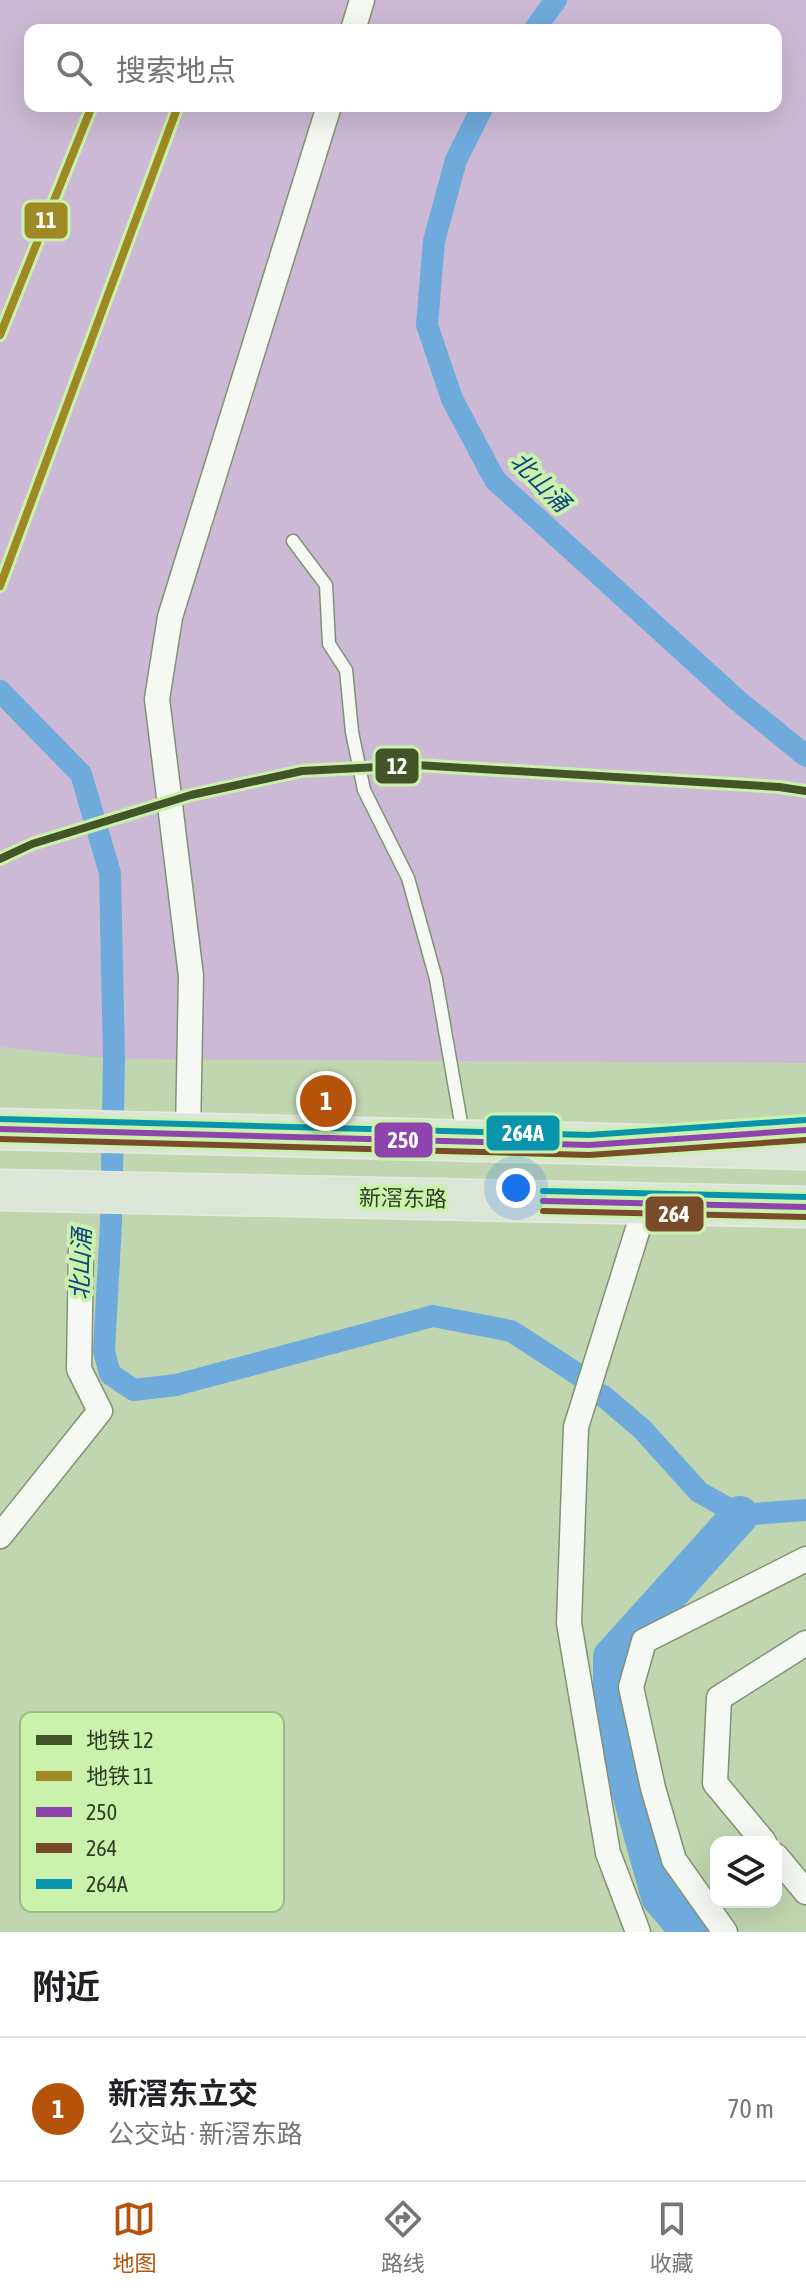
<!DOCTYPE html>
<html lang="zh">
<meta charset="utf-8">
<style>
body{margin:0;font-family:"Asap Condensed","Noto Sans SC",sans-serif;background:#f6f6f6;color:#202124}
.controls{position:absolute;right:24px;bottom:24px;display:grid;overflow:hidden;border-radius:16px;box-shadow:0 8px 32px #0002}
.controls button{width:72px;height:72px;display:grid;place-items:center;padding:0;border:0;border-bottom:2px solid #e0e0e0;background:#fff;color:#202124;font:40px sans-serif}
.you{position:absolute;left:516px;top:1188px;width:28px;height:28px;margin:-20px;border:6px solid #fff;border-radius:50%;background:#1a73e8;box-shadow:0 0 0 12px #1a73e833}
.badge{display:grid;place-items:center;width:52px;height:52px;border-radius:50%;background:#b45309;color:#fff;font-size:26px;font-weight:700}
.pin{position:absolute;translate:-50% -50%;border:4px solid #fff;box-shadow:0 2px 8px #0006}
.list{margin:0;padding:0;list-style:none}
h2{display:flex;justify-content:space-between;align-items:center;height:104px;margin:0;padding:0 32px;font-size:34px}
h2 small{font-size:26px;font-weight:400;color:#757577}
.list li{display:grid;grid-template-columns:52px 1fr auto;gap:24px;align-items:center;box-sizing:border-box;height:144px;padding:0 32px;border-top:2px solid #e0e0e0}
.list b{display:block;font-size:30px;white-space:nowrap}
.list p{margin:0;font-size:26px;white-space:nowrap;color:#757577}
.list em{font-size:26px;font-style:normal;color:#757577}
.icon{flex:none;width:44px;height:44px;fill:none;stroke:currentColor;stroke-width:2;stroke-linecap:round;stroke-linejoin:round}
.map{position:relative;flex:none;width:806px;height:1932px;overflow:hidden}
.search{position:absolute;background:#fff;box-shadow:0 8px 32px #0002;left:24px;right:24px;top:24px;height:88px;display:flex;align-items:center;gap:20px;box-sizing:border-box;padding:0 28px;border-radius:16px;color:#757577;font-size:30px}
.sheet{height:248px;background:#fff}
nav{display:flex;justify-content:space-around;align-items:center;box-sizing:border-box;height:112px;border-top:2px solid #e0e0e0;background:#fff;font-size:22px;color:#757577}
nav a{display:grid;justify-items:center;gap:4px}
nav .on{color:#b45309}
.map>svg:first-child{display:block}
.green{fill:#ccb9d5;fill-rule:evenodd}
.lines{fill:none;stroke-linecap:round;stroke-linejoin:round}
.canal{stroke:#6eabdc;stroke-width:22}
.river{stroke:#6eabdc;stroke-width:38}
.service-casing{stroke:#819274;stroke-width:15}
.minor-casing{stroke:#819274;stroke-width:27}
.trunk-casing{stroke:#e3eddb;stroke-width:43}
.service{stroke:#f6f9f3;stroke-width:12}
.minor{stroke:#f6f9f3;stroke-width:24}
.trunk{stroke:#dde4d8;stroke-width:40}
.bus-1-casing{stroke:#caf2ad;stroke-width:12}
.bus-2-casing{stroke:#caf2ad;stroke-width:12}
.bus-3-casing{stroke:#caf2ad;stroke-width:12}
.bus-1{stroke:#8e44ad;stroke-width:6}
.bus-2{stroke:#7a4b2a;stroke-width:6}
.bus-3{stroke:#0a94ac;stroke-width:6}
.metro-1-casing{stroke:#caf2ad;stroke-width:14}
.metro-2-casing{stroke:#caf2ad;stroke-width:14}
.metro-1{stroke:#435428;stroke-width:8}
.metro-2{stroke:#9f8925;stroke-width:8}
.labels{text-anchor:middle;stroke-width:8;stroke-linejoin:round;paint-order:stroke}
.street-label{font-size:22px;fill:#303f24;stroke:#caf2ad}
.water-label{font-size:24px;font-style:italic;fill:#0f467d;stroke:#caf2ad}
.key{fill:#caf2ad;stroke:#9cbc84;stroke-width:2}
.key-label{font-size:22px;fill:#303f24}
.line-badge{stroke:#caf2ad;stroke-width:3}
.badge-label{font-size:22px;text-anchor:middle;font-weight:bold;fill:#fff}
</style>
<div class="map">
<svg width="806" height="1932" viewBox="0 0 806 1932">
<rect width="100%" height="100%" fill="#c0d6b0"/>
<path class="green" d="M 0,0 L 806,0 L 806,1063 L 114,1059 L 0,1047 ZM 30,30 L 776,30 L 776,106 L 30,106 Z"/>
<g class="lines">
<g class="canal">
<polyline points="534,30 556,0"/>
<polyline points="483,106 456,160 434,241 427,325 452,399 495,480 737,700 806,756"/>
<polyline points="0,691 81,774 110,873 114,1059 111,1223 104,1351 110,1374 134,1390 176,1385 433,1316 511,1331 582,1377"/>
<polyline points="602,1395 642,1429 699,1492 740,1515 806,1510"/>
</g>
<polyline class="river" points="690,1932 660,1897 612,1725 612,1657 740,1515"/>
<defs>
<polyline id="service" points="293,541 326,585 329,644 346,670 352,732 364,790 408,878 436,979 463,1134"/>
<g id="minor">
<polyline points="353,30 362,0"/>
<polyline points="188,1133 191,976 157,699 170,617 329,106"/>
<polyline points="0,1536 100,1411 79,1369 81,1250"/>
<polyline points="764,1842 715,1783 719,1698 806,1643"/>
<polyline points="776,1856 806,1892"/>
<polyline points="638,1932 608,1853 569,1623 576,1427 646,1203"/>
<polyline points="725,1932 674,1860 653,1788 631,1687 644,1641 806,1559"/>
</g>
<g id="trunk">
<polyline points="0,1129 806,1149"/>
<polyline points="0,1190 806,1207"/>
</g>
</defs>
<use href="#service" class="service-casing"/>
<use href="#minor" class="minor-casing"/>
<use href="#trunk" class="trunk-casing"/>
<use href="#service" class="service"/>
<use href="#minor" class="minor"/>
<use href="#trunk" class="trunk"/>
<defs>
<g id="bus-1">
<polyline points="0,1129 589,1145 806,1130"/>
<polyline points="543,1201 806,1207"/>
</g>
<g id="bus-2">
<polyline points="0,1139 589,1155 806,1140"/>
<polyline points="543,1211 806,1217"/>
</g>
<g id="bus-3">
<polyline points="0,1119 589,1135 805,1120"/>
<polyline points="543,1191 806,1197"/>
</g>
</defs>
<use href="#bus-1" class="bus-1-casing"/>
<use href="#bus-2" class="bus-2-casing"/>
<use href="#bus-3" class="bus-3-casing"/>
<use href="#bus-1" class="bus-1"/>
<use href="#bus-2" class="bus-2"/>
<use href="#bus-3" class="bus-3"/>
<defs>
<polyline id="metro-1" points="0,859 32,844 191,795 302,771 416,765 779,787 806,791"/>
<g id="metro-2">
<polyline points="0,335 92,106"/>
<polyline points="0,586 178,106"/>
</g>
</defs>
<use href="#metro-1" class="metro-1-casing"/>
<use href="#metro-2" class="metro-2-casing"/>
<use href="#metro-1" class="metro-1"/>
<use href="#metro-2" class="metro-2"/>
</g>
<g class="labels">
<g class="street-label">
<text transform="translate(403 1198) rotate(1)" y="8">新滘东路</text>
</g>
<g class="water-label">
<text transform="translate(540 482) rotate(45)" y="8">北山涌</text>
<text transform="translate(81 1264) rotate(-88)" y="8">北山涌</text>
</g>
</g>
<rect x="20" y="1712" width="264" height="200" rx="12" class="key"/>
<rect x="36" y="1735" width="36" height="10" fill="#435428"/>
<rect x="36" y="1771" width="36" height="10" fill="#9f8925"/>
<rect x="36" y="1807" width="36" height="10" fill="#8e44ad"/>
<rect x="36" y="1843" width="36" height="10" fill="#7a4b2a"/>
<rect x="36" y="1879" width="36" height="10" fill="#0a94ac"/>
<g class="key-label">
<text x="86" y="1748">地铁 12</text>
<text x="86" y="1784">地铁 11</text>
<text x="86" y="1820">250</text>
<text x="86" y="1856">264</text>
<text x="86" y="1892">264A</text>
</g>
<g class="line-badge">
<rect x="23" y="201" width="46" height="39" rx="8" fill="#9f8925"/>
<rect x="374" y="747" width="46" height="38" rx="8" fill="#435428"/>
<rect x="485" y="1114" width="76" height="38" rx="8" fill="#0a94ac"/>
<rect x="373" y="1121" width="61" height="38" rx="8" fill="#8e44ad"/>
<rect x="644" y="1195" width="61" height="38" rx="8" fill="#7a4b2a"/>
</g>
<g class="badge-label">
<text x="46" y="228">11</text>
<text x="397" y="774">12</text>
<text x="523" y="1141">264A</text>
<text x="403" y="1148">250</text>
<text x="674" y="1222">264</text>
</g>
</svg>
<div class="controls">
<button><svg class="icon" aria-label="layers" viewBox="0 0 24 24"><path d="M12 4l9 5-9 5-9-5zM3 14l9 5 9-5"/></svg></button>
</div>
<div class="you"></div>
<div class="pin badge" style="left:326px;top:1101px">1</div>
<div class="search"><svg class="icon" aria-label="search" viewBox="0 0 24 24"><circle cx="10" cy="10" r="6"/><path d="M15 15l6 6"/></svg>搜索地点</div>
</div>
<section class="sheet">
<h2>附近<small></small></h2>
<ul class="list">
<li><span class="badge">1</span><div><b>新滘东立交</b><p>公交站 · 新滘东路</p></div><em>70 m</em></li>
</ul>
</section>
<nav>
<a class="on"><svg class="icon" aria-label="map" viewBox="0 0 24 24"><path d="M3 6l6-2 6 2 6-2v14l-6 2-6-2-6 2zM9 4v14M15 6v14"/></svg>地图</a>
<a><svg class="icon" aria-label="directions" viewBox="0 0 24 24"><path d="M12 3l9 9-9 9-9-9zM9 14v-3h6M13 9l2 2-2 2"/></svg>路线</a>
<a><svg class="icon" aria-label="saved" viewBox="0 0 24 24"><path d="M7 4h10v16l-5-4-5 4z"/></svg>收藏</a>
</nav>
